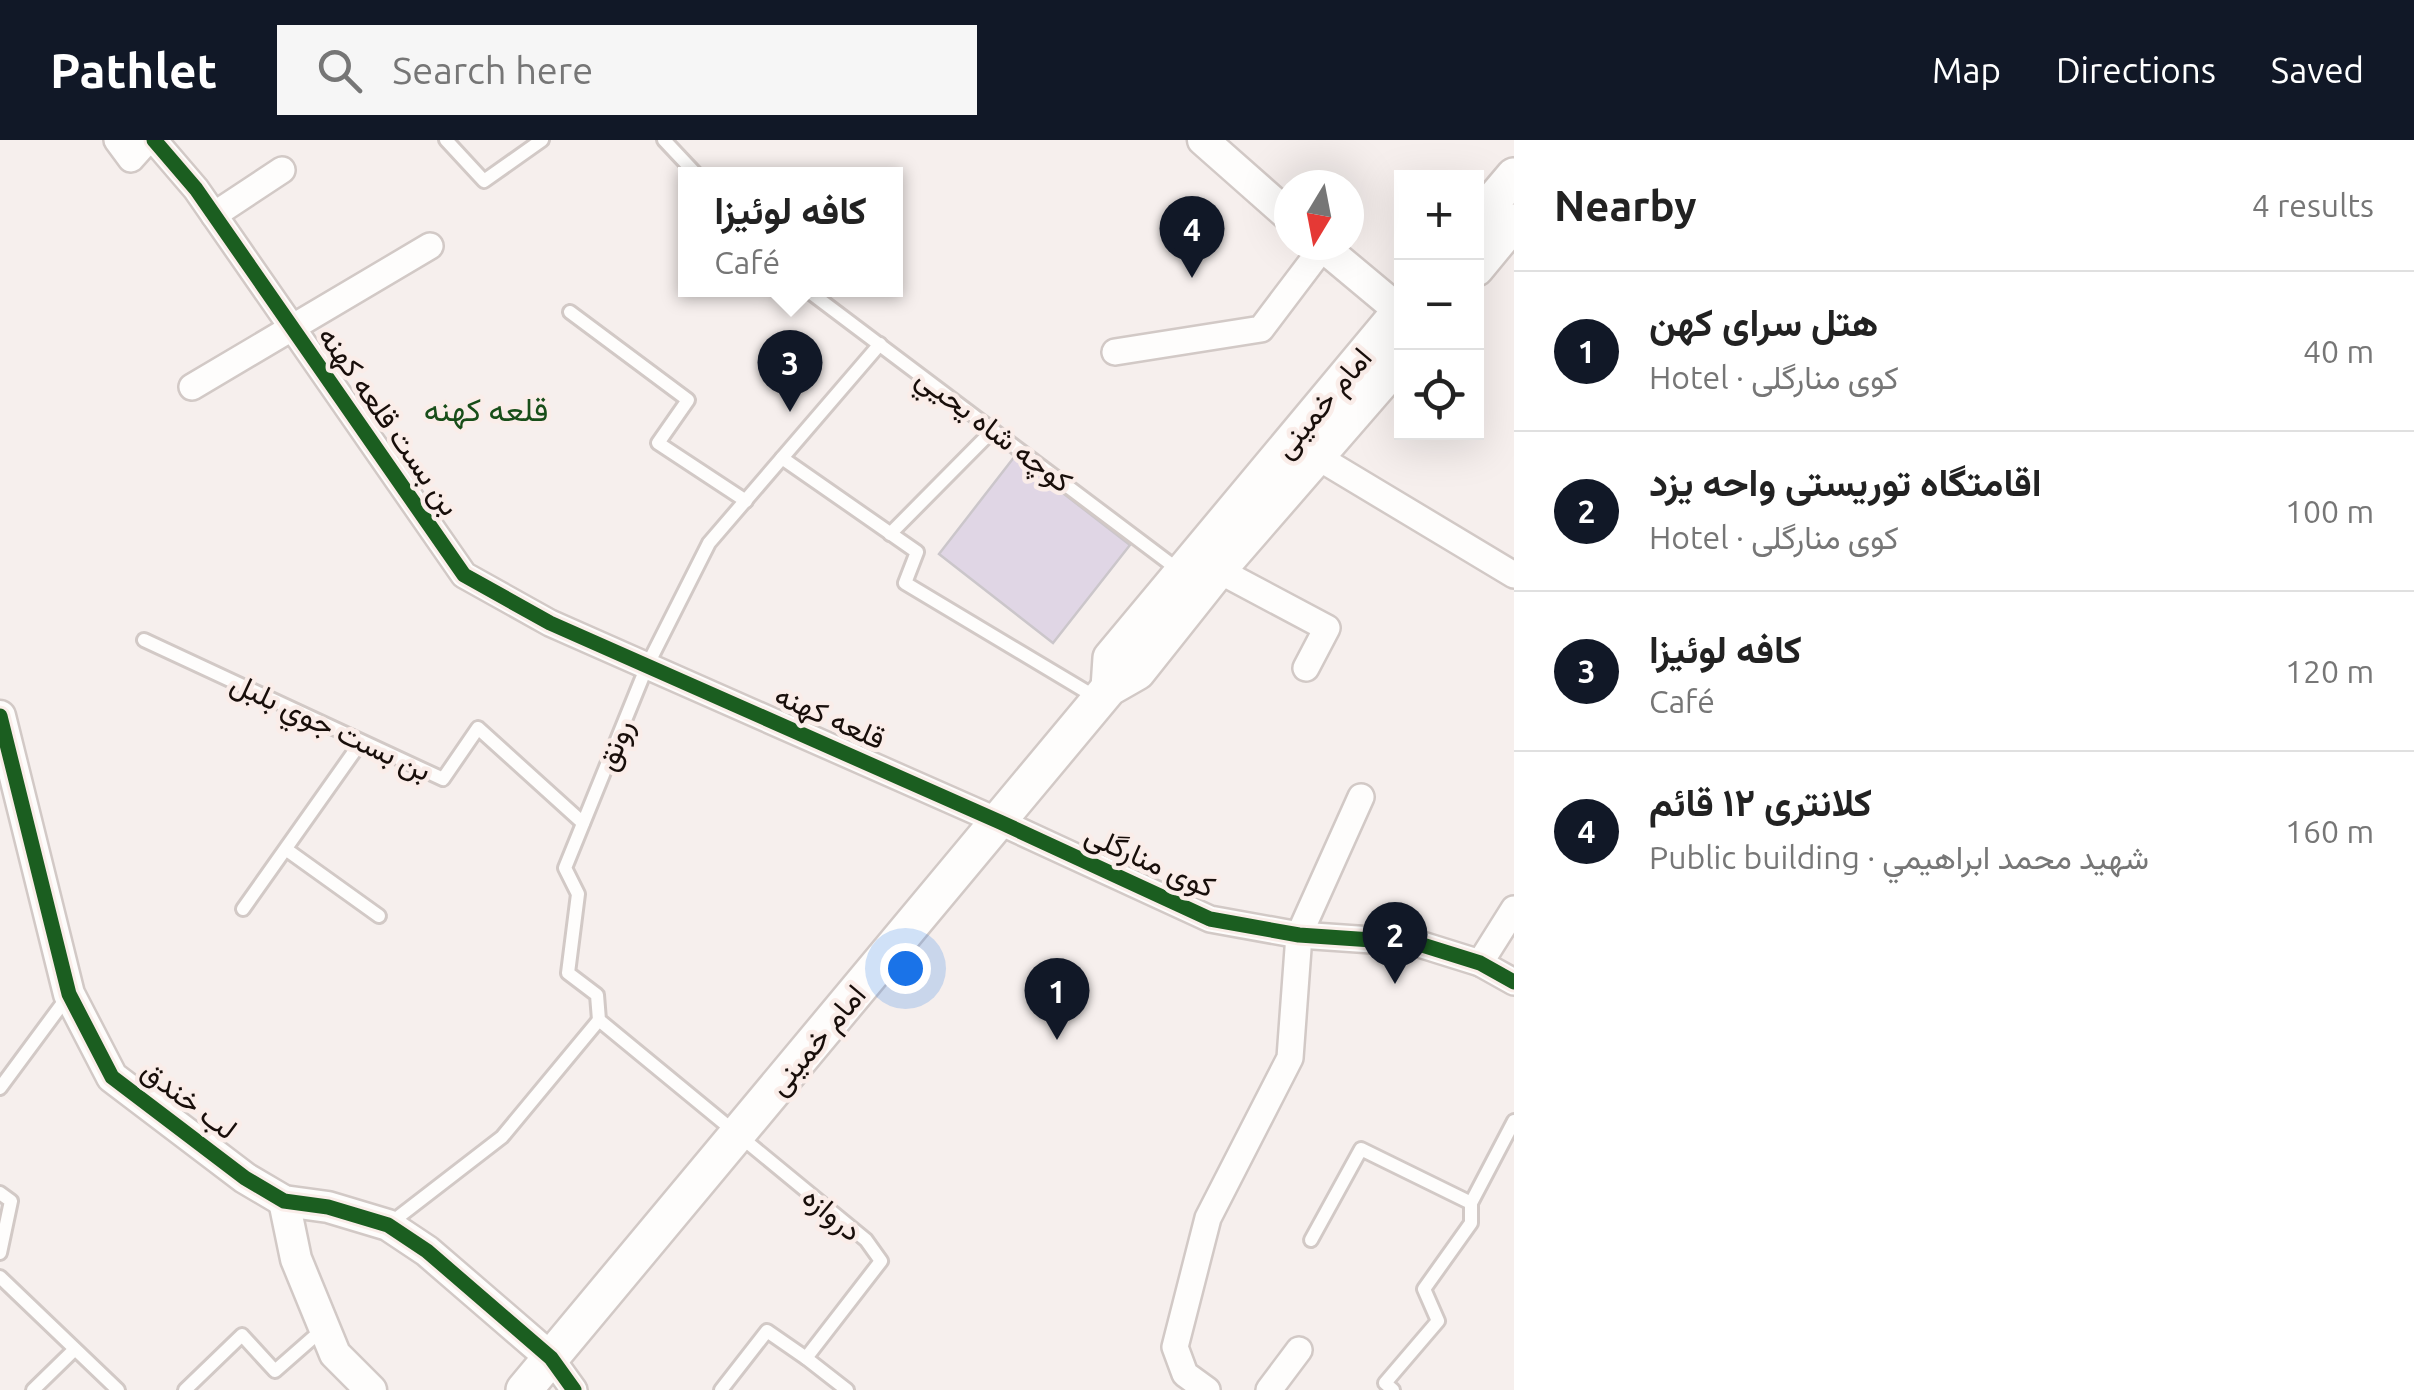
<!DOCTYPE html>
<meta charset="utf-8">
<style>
body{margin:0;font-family:Ubuntu,Vazirmatn,sans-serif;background:#f6f6f6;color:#222}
.controls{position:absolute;right:30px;top:30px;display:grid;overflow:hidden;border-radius:0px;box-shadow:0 10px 40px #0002}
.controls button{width:90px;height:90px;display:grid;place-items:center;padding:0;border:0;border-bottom:2px solid #e0e0e0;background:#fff;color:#222;font:50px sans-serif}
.compass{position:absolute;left:1274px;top:30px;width:90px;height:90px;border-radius:50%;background:#fff;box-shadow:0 10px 40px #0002;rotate:190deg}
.you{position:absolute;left:905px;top:828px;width:35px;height:35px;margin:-25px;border:8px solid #fff;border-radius:50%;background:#1a73e8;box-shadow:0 0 0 15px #1a73e833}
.badge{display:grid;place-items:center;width:65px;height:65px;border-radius:50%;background:#111827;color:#fff;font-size:32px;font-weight:700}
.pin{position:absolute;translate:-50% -82px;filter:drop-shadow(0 2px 5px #0008)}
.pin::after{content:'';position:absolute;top:52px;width:35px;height:30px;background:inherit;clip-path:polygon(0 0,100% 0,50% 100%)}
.popup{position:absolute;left:678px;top:27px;width:225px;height:130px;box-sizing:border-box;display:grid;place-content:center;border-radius:0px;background:#fff;filter:drop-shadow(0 2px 8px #0005);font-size:32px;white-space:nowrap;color:#767676}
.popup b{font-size:38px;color:#222}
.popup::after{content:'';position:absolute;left:50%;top:100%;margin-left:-20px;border:20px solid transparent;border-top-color:#fff}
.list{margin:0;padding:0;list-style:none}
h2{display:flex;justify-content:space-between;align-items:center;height:130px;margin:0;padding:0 40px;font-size:42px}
h2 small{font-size:32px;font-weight:400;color:#767676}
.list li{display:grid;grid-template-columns:65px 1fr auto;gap:30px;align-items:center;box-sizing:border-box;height:160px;padding:0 40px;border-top:2px solid #e0e0e0}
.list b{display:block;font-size:38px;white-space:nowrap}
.list p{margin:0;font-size:32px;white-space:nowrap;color:#767676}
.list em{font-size:32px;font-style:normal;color:#767676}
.icon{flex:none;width:55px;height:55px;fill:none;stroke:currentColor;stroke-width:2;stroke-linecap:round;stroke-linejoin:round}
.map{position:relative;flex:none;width:1514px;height:1250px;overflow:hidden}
header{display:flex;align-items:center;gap:60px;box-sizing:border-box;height:140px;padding:0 50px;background:#111827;color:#fff}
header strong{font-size:48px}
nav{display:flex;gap:55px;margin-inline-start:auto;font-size:35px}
.search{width:700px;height:90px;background:#f6f6f6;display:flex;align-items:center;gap:25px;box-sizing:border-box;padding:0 35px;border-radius:0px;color:#767676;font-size:38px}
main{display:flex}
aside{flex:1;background:#fff}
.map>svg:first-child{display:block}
.building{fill:#e0d6e5;stroke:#cbc6ca;stroke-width:2.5}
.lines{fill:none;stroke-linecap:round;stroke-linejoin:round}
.service-casing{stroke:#d2c9c6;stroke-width:18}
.minor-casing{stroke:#d2c9c6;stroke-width:30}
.tertiary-casing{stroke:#d2c9c6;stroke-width:35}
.secondary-casing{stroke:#d2c9c6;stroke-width:40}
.service{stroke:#fefdfc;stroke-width:12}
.minor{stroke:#fefdfc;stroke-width:25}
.tertiary{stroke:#fefdfc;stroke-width:30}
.secondary{stroke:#fefdfc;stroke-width:35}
.cycleway-casing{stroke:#faede9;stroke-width:21}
.cycleway{stroke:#1b5e20;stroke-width:15}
.labels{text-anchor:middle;stroke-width:9;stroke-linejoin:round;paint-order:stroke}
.street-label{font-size:30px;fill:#180e0a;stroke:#faede9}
.neighbourhood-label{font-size:32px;fill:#184e19;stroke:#faede9}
</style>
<header>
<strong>Pathlet</strong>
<div class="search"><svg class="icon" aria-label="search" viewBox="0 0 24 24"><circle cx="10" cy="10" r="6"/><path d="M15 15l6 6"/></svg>Search here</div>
<nav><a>Map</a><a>Directions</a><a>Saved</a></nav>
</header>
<main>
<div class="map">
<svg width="1514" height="1250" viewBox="0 0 1514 1250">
<rect width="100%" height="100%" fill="#f6efed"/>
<polygon class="building" points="1015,316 1130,405 1053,503 939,414"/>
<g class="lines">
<defs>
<g id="service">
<polyline points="446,0 484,41 542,0"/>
<polyline points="664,0 696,34"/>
<polyline points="807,150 1180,431"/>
<polyline points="570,172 688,260 658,303 746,361"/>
<polyline points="782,318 917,412 905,443 1097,558"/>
<polyline points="890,394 993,290"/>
<polyline points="144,500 443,639 478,588 583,683"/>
<polyline points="287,710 379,776"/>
<polyline points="243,769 361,602"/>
<polyline points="0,948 68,856"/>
<polyline points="0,1053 11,1061 0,1113"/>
<polyline points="388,1085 502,997 599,880"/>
<polyline points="1311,1100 1361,1009 1471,1063"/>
<polyline points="0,1137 118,1250"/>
<polyline points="33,1250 74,1210"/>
<polyline points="185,1250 242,1195 275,1231 324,1188"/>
<polyline points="721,1250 767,1191 806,1218"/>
<polyline points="847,1250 806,1218 881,1121 866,1100 599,880 597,855 568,833 578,754 565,728 647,526 709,403 880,204"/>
<polyline points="1393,1250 1385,1243 1438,1181 1424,1149 1471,1083 1471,1063 1514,981"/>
</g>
<g id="minor">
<polyline points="117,0 131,19 148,0"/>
<polyline points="154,0 196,49 464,435 550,483 1000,682 1210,779 1299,795 1416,803 1480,823 1514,842"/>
<polyline points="214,75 282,30"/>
<polyline points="1115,212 1261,189 1323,107"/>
<polyline points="192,247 430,106"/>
<polyline points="1316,316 1514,435"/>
<polyline points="1218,430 1327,488 1306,528"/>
<polyline points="1480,823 1514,769"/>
<polyline points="551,1218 574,1250"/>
<polyline points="1207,1250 1185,1234 1175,1207 1208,1078 1290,918 1299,795 1361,657"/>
<polyline points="1269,1250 1299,1210"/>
</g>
<g id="tertiary">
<polyline points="1203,0 1289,76"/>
<polyline points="1321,105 1400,171"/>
<polyline points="0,576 69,854 112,937 245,1038 284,1061 328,1067 388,1085 427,1111 551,1218"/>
<polyline points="284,1061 296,1119 335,1214 371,1250"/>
</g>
<g id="secondary">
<polyline points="1476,81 1514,36"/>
<polyline points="1476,128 1514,82"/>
<polyline points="1109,548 1111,518 1402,169"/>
<polyline points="524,1250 1109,548 1137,532 1218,430 1402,218"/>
</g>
</defs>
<use href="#service" class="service-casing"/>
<use href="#minor" class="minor-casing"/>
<use href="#tertiary" class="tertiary-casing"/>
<use href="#secondary" class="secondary-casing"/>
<use href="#service" class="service"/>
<use href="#minor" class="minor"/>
<use href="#tertiary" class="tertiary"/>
<use href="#secondary" class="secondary"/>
<defs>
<g id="cycleway">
<polyline points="154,0 196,49 464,435 550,483 1000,682 1210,779 1299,795 1416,803 1480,823 1514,842"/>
<polyline points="0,576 69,854 112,937 245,1038 284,1061 328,1067 388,1085 427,1111 551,1218 574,1250"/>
</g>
</defs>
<use href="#cycleway" class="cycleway-casing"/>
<use href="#cycleway" class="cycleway"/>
</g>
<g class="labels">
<g class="street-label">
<text transform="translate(1323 263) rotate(-50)" y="10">امام خمینی</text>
<text transform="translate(389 281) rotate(55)" y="10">بن بست قلعه کهنه</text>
<text transform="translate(994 290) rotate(37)" y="10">کوچه شاه يحيي</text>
<text transform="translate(830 577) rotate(24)" y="10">قلعه کهنه</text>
<text transform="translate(331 587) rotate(25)" y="10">بن بست جوي بلبل</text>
<text transform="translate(615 605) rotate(-68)" y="10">رونق</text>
<text transform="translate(1150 721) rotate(24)" y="10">کوی منارگلی</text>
<text transform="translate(817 900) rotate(-50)" y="10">امام خمینی</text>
<text transform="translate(189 960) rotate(37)" y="10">لب خندق</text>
<text transform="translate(832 1074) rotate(40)" y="10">دروازه</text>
</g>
<g class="neighbourhood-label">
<text x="486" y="281">قلعه کهنه</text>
</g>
</g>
</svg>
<div class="controls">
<button>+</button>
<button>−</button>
<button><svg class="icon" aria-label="locate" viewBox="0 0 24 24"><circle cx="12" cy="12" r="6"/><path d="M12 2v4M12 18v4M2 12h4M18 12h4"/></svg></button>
</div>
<svg class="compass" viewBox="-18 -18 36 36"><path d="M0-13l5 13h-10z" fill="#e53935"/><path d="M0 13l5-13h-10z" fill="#767676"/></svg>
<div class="you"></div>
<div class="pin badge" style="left:1057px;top:900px">1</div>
<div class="pin badge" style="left:1395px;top:844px">2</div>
<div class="pin badge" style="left:790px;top:272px">3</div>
<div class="popup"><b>کافه لوئیزا</b>Café</div>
<div class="pin badge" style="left:1192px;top:138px">4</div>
</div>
<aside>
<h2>Nearby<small>4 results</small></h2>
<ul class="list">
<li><span class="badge">1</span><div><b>هتل سرای کهن</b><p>Hotel · کوی منارگلی</p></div><em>40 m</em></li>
<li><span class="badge">2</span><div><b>اقامتگاه توریستی واحه یزد</b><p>Hotel · کوی منارگلی</p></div><em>100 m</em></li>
<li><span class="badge">3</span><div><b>کافه لوئیزا</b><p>Café</p></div><em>120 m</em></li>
<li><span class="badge">4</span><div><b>کلانتری ۱۲ قائم</b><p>Public building · شهيد محمد ابراهيمي</p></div><em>160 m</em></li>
</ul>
</aside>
</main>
